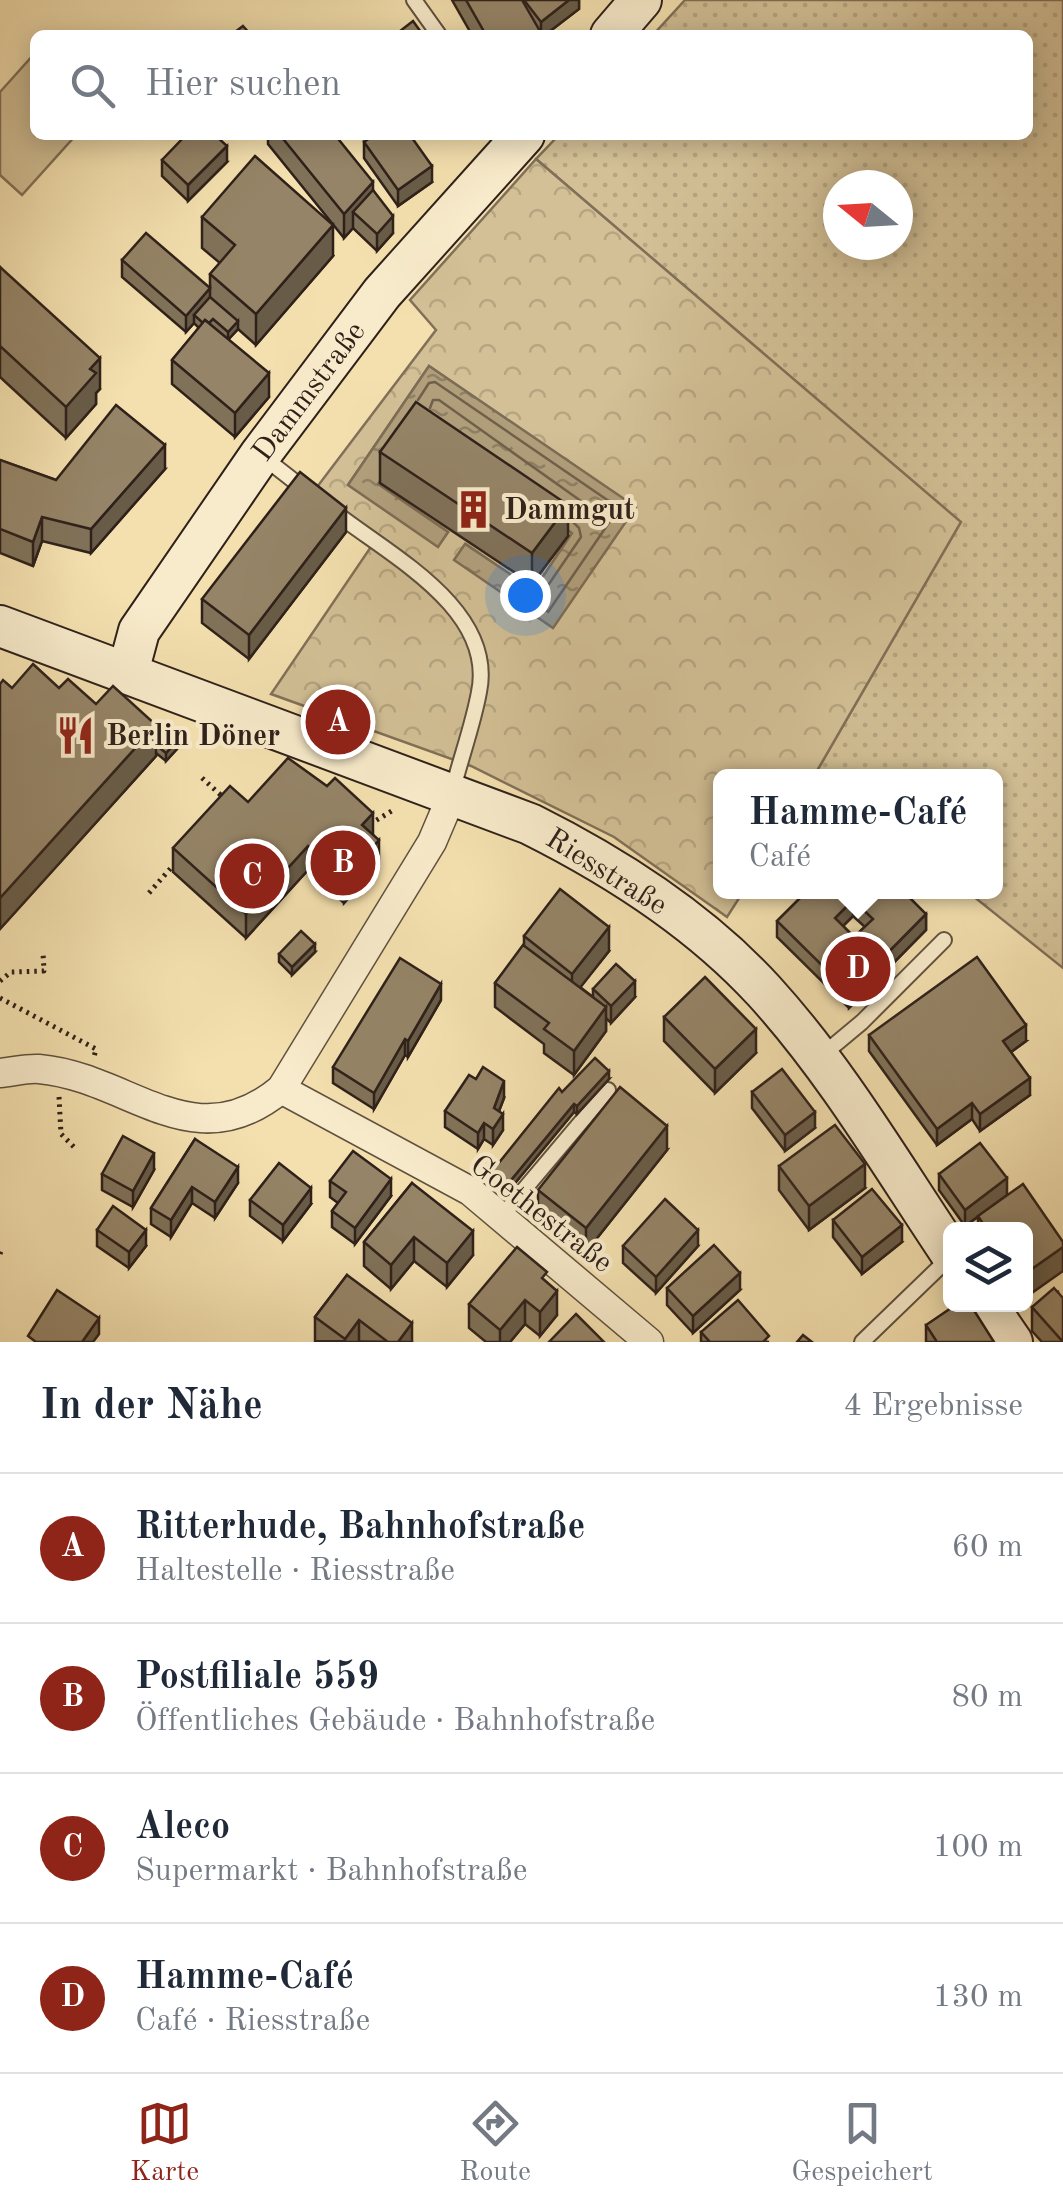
<!DOCTYPE html>
<html lang="de">
<meta charset="utf-8">
<style>
body{margin:0;font-family:"Old Standard TT",serif;background:#f2f2f3;color:#1f2937}
.controls{position:absolute;right:30px;bottom:30px;display:grid;overflow:hidden;border-radius:15px;box-shadow:0 5px 25px #0003}
.controls button{width:90px;height:90px;display:grid;place-items:center;padding:0;border:0;border-bottom:2px solid #e0e1e3;background:#fff;color:#1f2937;font:50px sans-serif}
.compass{position:absolute;left:823px;top:170px;width:90px;height:90px;border-radius:50%;background:#fff;box-shadow:0 5px 25px #0003;rotate:288deg}
.you{position:absolute;left:525px;top:595px;width:35px;height:35px;margin:-25px;border:8px solid #fff;border-radius:50%;background:#1a73e8;box-shadow:0 0 0 15px #1a73e833}
.badge{display:grid;place-items:center;width:65px;height:65px;border-radius:50%;background:#8f2418;color:#fff;font-size:32px;font-weight:700}
.pin{position:absolute;translate:-50% -50%;border:5px solid #fff;box-shadow:0 2px 10px #0006}
.popup{position:absolute;left:713px;top:769px;width:290px;height:130px;box-sizing:border-box;display:grid;place-content:center;border-radius:15px;background:#fff;filter:drop-shadow(0 2px 8px #0005);font-size:32px;white-space:nowrap;color:#747a83}
.popup b{font-size:38px;color:#1f2937}
.popup::after{content:'';position:absolute;left:50%;top:100%;margin-left:-20px;border:20px solid transparent;border-top-color:#fff}
.list{margin:0;padding:0;list-style:none}
h2{display:flex;justify-content:space-between;align-items:center;height:130px;margin:0;padding:0 40px;font-size:42px}
h2 small{font-size:32px;font-weight:400;color:#747a83}
.list li{display:grid;grid-template-columns:65px 1fr auto;gap:30px;align-items:center;box-sizing:border-box;height:150px;padding:0 40px;border-top:2px solid #e0e1e3}
.list b{display:block;font-size:38px;white-space:nowrap}
.list p{margin:0;font-size:32px;white-space:nowrap;color:#747a83}
.list em{font-size:32px;font-style:normal;color:#747a83}
.icon{flex:none;width:55px;height:55px;fill:none;stroke:currentColor;stroke-width:2;stroke-linecap:round;stroke-linejoin:round}
.map{position:relative;flex:none;width:1063px;height:1342px;overflow:hidden}
.search{position:absolute;background:#fff;box-shadow:0 5px 25px #0003;left:30px;right:30px;top:30px;height:110px;display:flex;align-items:center;gap:25px;box-sizing:border-box;padding:0 35px;border-radius:15px;color:#747a83;font-size:38px}
.sheet{height:730px;background:#fff}
nav{display:flex;justify-content:space-around;align-items:center;box-sizing:border-box;height:140px;border-top:2px solid #e0e1e3;background:#fff;font-size:28px;color:#747a83}
nav a{display:grid;justify-items:center;gap:5px}
nav .on{color:#8f2418}
.map>svg:first-child{display:block}
.grass{fill:url(#grass-dots);stroke:#817058;stroke-width:2.5;fill-rule:evenodd}
.forest{fill:url(#forest-crowns);stroke:#817058;stroke-width:2.5;fill-rule:evenodd}
.pitch{fill:#d3c096;stroke:#817058;stroke-width:2.5}
.water{fill:url(#water-ripples);stroke:#7d6d55;stroke-width:2.5}
.lines{fill:none;stroke-linecap:round;stroke-linejoin:round}
.shore{stroke:#70604b;stroke-width:2.5}
.lane-casing{stroke:#60513f;stroke-width:18}
.street-casing{stroke:#60513f;stroke-width:31}
.secondary-casing{stroke:#2f211a;stroke-width:44}
.path{stroke:#2f211a;stroke-width:5;stroke-dasharray:2.5 5;stroke-linecap:butt}
.lane{stroke:#f8ebcb;stroke-width:14}
.street{stroke:#f8ebcb;stroke-width:28}
.secondary{stroke:#f8ebcb;stroke-width:40}
.wall{fill:#807259;stroke:#2f211a;stroke-width:2.5;fill-rule:evenodd}
.shaded-wall{fill:#685c48;stroke:#2f211a;stroke-width:2.5}
.building{fill:#958467;stroke:#2f211a;stroke-width:2.5;fill-rule:evenodd}
.labels{text-anchor:middle;stroke-width:8;stroke-linejoin:round;paint-order:stroke}
.street-label{font-size:30px;fill:#2f211a;stroke:#f8ebcb}
.poi-label{font-size:30px;font-weight:bold;fill:#2f211a;stroke:#f8ebcb;text-anchor:start}
</style>
<div class="map">
<svg width="1063" height="1342" viewBox="0 0 1063 1342">
<defs>
<pattern id="grass-dots" width="8" height="8" patternUnits="userSpaceOnUse" patternTransform="scale(2.5)"><rect width="8" height="8" fill="#d3c096"/><path d="M2 2h.1M6 6h.1" fill="none" stroke="#b5a581" stroke-width="1.8" stroke-linecap="round"/></pattern>
<pattern id="forest-crowns" width="20" height="18" patternUnits="userSpaceOnUse" patternTransform="scale(2.5)"><rect width="20" height="18" fill="#d3c096"/><path d="M2 6a3 3 0 1 1 6 0M12 15a3 3 0 1 1 6 0" fill="none" stroke="#b5a581"/></pattern>
<pattern id="water-ripples" width="26" height="14" patternUnits="userSpaceOnUse" patternTransform="scale(2.5)"><rect width="26" height="14" fill="#b19f7c"/><path d="M2 4q2-2 4 0t4 0M15 11q2-2 4 0t4 0" fill="none" stroke="#908165"/></pattern>
</defs>
<rect width="100%" height="100%" fill="#f4e0af"/>
<filter id="stains"><feTurbulence type="fractalNoise" baseFrequency=".002" numOctaves="4"/><feColorMatrix values="0 0 0 0 .2 0 0 0 0 .09 0 0 0 0 .02 0 0 0 .5 -.17"/></filter>
<radialGradient id="worn" r=".72"><stop offset=".6" stop-color="#630" stop-opacity="0"/><stop offset="1" stop-color="#630" stop-opacity=".3"/></radialGradient>
<path class="grass" d="M 685,0 L 1063,0 L 1063,968 L 968,892 L 996,892 L 996,776 L 814,776 L 960,522 L 536,159 L 559,135 L 1028,135 L 1028,35 L 653,35 ZM 838,185 L 898,185 L 898,245 L 838,245 Z"/>
<path class="forest" d="M 536,159 L 961,522 L 814,776 L 720,776 L 720,892 L 743,892 L 727,917 L 614,837 L 471,766 L 271,694 L 377,538 L 317,487 L 436,330 L 410,300 ZM 429,366 L 635,507 L 553,627 L 455,560 L 466,544 L 534,591 L 572,533 L 417,427 L 378,484 L 448,532 L 438,546 L 348,485 Z"/>
<polygon class="pitch" points="35,53 35,135 76,135 22,195 0,175 0,92"/>
<polygon class="water" points="429,366 636,507 553,628 454,560 465,544 534,590 572,533 417,427 378,484 448,532 438,547 348,485"/>
<g class="lines">
<g class="shore">
<polyline points="418,400 429,383 435,382 619,508 548,612 538,600 581,537 579,528 571,520"/>
<polyline points="430,408 433,400 439,400 602,516 593,523 571,505"/>
</g>
<defs>
<g id="lane">
<polyline points="414,0 439,35"/>
<polyline points="262,456 308,492"/>
<path d="M 333,511 C 389,555 496,609 479,692 C 473,725 461,757 453,789"/>
<polyline points="820,1057 862,1022 944,940"/>
<polyline points="501,1217 608,1090"/>
<polyline points="862,1342 950,1257"/>
</g>
<g id="street">
<path d="M 0,1073 C 12,1072 27,1068 39,1069 C 130,1077 193,1162 281,1089 L 432,842 L 452,795"/>
<polyline points="281,1089 470,1191 649,1342"/>
</g>
<g id="secondary">
<polyline points="611,35 641,0"/>
<path d="M 0,626 L 530,824 C 616,867 699,920 764,991 C 836,1070 891,1164 950,1252"/>
<polyline points="128,672 139,631 260,455 382,293 524,135"/>
<polyline points="986,1304 1012,1342"/>
</g>
</defs>
<use href="#lane" class="lane-casing"/>
<use href="#street" class="street-casing"/>
<use href="#secondary" class="secondary-casing"/>
<g class="path">
<polyline points="202,778 223,797"/>
<polyline points="370,824 395,809"/>
<polyline points="149,893 177,861"/>
<polyline points="0,981 11,972 44,971 43,953"/>
<polyline points="0,998 96,1049 94,1057"/>
<polyline points="59,1097 61,1134 75,1148"/>
<polyline points="0,1254 1,1251"/>
</g>
<use href="#lane" class="lane"/>
<use href="#street" class="street"/>
<use href="#secondary" class="secondary"/>
</g>
<g class="wall">
<polygon points="452,0 579,0 579,9 545,35 472,35"/>
<polygon points="268,135 335,135 373,190 393,233 377,251 353,228 344,238 268,144"/>
<polygon points="364,142 432,182 398,206 364,158"/>
<polygon points="162,160 227,162 188,201 162,176"/>
<polygon points="202,217 333,256 256,345 238,329 228,339 269,397 235,437 172,384 172,360 199,328 194,323 186,332 122,277 122,260 210,288 210,274 220,263 202,248"/>
<polygon points="0,267 100,389 96,393 96,404 66,438 0,377"/>
<polygon points="380,452 568,536 532,584 380,483"/>
<polygon points="0,460 56,480 165,469 91,553 42,541 33,566 0,553"/>
<polygon points="346,532 249,659 202,623 202,599"/>
<polygon points="0,684 12,688 59,688 96,704 156,743 177,749 166,761 156,753 156,756 0,929"/>
<polygon points="248,802 373,835 379,864 344,903 308,870 246,938 173,872 173,848"/>
<path d="M 806,892 L 926,914 L 926,930 L 849,1008 L 777,937 L 777,921 ZM 853,916 L 865,927 L 854,937 L 843,926 Z"/>
<polygon points="524,936 609,951 580,987 593,997 593,989 635,997 611,1023 606,1018 606,1031 574,1075 544,1053 544,1044 495,1007 495,983 524,946"/>
<polygon points="315,952 292,975 279,962 279,954"/>
<polygon points="441,1000 408,1057 405,1055 374,1109 333,1083 333,1067"/>
<polygon points="664,1017 756,1053 715,1093 664,1041"/>
<polygon points="869,1035 1026,1041 1011,1052 1030,1095 980,1131 972,1119 937,1145 869,1051"/>
<polygon points="609,1079 577,1114 574,1112 506,1194 490,1183 490,1174 562,1092"/>
<polygon points="752,1092 815,1128 785,1151 752,1108"/>
<polygon points="504,1098 499,1111 503,1130 493,1145 484,1139 478,1149 445,1127 445,1111"/>
<polygon points="195,1139 238,1183 215,1218 192,1203 171,1237 151,1224 151,1208"/>
<polygon points="667,1150 586,1252 538,1214 538,1190"/>
<polygon points="779,1166 865,1188 809,1230 779,1190"/>
<polygon points="154,1170 133,1207 102,1190 102,1174"/>
<polygon points="939,1174 1007,1195 1026,1230 978,1230 978,1217 965,1226 939,1190"/>
<polygon points="330,1181 391,1196 355,1244 332,1227 332,1211 338,1203 330,1197"/>
<polygon points="412,1183 473,1255 447,1287 414,1261 391,1289 364,1266 364,1242"/>
<polygon points="250,1200 311,1204 283,1241 250,1216"/>
<polygon points="833,1220 902,1242 862,1274 833,1237"/>
<polygon points="97,1230 146,1246 129,1268 97,1246"/>
<polygon points="623,1246 698,1246 656,1293 623,1263"/>
<polygon points="347,1275 412,1342 315,1341 315,1317"/>
<polygon points="547,1283 557,1315 540,1336 525,1324 510,1342 486,1342 469,1328 469,1304"/>
<polygon points="667,1288 740,1290 693,1333 667,1305"/>
<polygon points="1058,1292 1063,1342 1042,1342 1032,1331 1032,1307"/>
<polygon points="926,1325 994,1342 926,1342"/>
<polygon points="701,1332 769,1342 701,1342"/>
</g>
<g class="shaded-wall">
<polygon points="569,0 579,0 579,9 545,35 539,35 541,34 541,22"/>
<polygon points="227,146 227,162 188,201 188,185"/>
<polygon points="432,166 432,182 398,206 398,190"/>
<polygon points="373,182 373,206 353,212 353,228 344,238 344,214"/>
<polygon points="393,216 393,233 377,251 377,234"/>
<polygon points="333,225 333,256 256,345 256,314"/>
<polygon points="210,288 210,305 194,315 194,323 186,332 186,316"/>
<polygon points="238,321 238,329 228,340 228,332"/>
<polygon points="100,358 100,389 96,393 96,404 66,438 66,407 90,369"/>
<polygon points="269,373 269,397 235,437 235,413"/>
<polygon points="165,445 165,469 91,553 91,529"/>
<polygon points="568,505 568,536 532,584 532,553"/>
<polygon points="346,508 346,532 249,659 249,635"/>
<polygon points="42,517 42,541 33,566 33,542"/>
<polygon points="156,725 156,756 0,929 0,898"/>
<polygon points="177,741 177,749 166,761 166,753"/>
<polygon points="373,813 373,837 362,825"/>
<polygon points="379,840 379,864 344,903 344,879"/>
<polygon points="308,846 308,870 246,938 246,914"/>
<polygon points="853,900 853,916 835,934 835,918"/>
<polygon points="926,914 926,930 849,1008 849,992"/>
<polygon points="609,927 609,951 572,998 572,974"/>
<polygon points="315,944 315,952 292,975 292,967"/>
<polygon points="635,981 635,997 611,1023 611,1006"/>
<polygon points="441,984 441,1000 408,1057 408,1041"/>
<polygon points="606,1007 606,1031 574,1075 574,1051"/>
<polygon points="1026,1025 1026,1041 1003,1058 1003,1041"/>
<polygon points="756,1029 756,1053 715,1093 715,1069"/>
<polygon points="405,1039 405,1055 374,1109 374,1093"/>
<polygon points="609,1071 609,1079 577,1114 577,1106"/>
<polygon points="1030,1078 1030,1095 980,1131 980,1114"/>
<polygon points="504,1081 504,1098 494,1124 494,1108"/>
<polygon points="972,1103 972,1119 937,1145 937,1129"/>
<polygon points="574,1104 574,1112 506,1194 506,1186"/>
<polygon points="815,1112 815,1128 785,1151 785,1135"/>
<polygon points="503,1114 503,1130 493,1145 493,1129"/>
<polygon points="484,1123 484,1139 478,1149 478,1133"/>
<polygon points="667,1126 667,1150 586,1252 586,1228"/>
<polygon points="154,1153 154,1170 133,1207 133,1191"/>
<polygon points="865,1164 865,1188 809,1230 809,1206"/>
<polygon points="238,1167 238,1183 215,1218 215,1202"/>
<polygon points="1007,1178 1007,1195 965,1226 965,1210"/>
<polygon points="391,1179 391,1196 355,1244 355,1228"/>
<polygon points="192,1187 192,1203 171,1237 171,1220"/>
<polygon points="311,1188 311,1204 283,1241 283,1225"/>
<polygon points="902,1225 902,1242 862,1274 862,1257"/>
<polygon points="146,1230 146,1246 129,1268 129,1252"/>
<polygon points="698,1230 698,1246 656,1293 656,1277"/>
<polygon points="473,1231 473,1255 447,1287 447,1263"/>
<polygon points="414,1237 414,1261 391,1289 391,1265"/>
<polygon points="1063,1247 1063,1271 1026,1297 1026,1273"/>
<polygon points="740,1273 740,1290 693,1333 693,1316"/>
<polygon points="557,1291 557,1315 540,1336 540,1312"/>
<polygon points="525,1300 525,1324 510,1342 500,1342 500,1330"/>
<polygon points="99,1318 99,1334 93,1342 82,1342"/>
<polygon points="359,1320 359,1342 345,1342 345,1339"/>
<polygon points="412,1323 412,1342 398,1342"/>
</g>
<g class="building">
<polygon points="466,0 522,0 541,33 539,35 486,35"/>
<polygon points="524,0 569,0 541,22"/>
<polygon points="413,21 423,35 395,35"/>
<polygon points="243,26 251,35 231,35"/>
<polygon points="186,135 215,135 227,146 188,185 162,160"/>
<polygon points="280,135 335,135 373,182 344,214"/>
<polygon points="374,135 410,135 432,166 398,190 364,142"/>
<polygon points="255,156 333,225 256,314 210,274 235,245 202,217"/>
<polygon points="373,190 393,216 377,234 353,212"/>
<polygon points="146,233 210,288 186,316 122,260"/>
<polygon points="0,267 100,358 90,369 96,373 66,407 0,346"/>
<polygon points="210,297 238,321 228,332 213,319 209,323 205,320 203,323 194,315"/>
<polygon points="205,320 269,373 235,413 172,360"/>
<polygon points="416,402 568,505 532,553 380,452"/>
<polygon points="116,405 165,445 91,529 42,517 33,542 0,529 0,460 56,480"/>
<polygon points="300,472 346,508 249,635 202,599"/>
<polygon points="33,664 59,688 68,679 96,704 113,686 156,725 0,898 0,684 3,680 12,688"/>
<polygon points="166,731 177,741 166,753 155,744"/>
<polygon points="288,758 327,786 335,778 373,813 362,825 379,840 344,879 308,846 246,914 173,848 230,786 248,802"/>
<polygon points="560,889 609,927 572,974 524,936"/>
<path d="M 806,892 L 904,892 L 926,914 L 849,992 L 777,921 ZM 853,900 L 873,919 L 854,937 L 835,918 Z"/>
<polygon points="301,931 315,944 292,967 279,954"/>
<polygon points="523,945 606,1007 574,1051 544,1029 549,1023 495,983"/>
<polygon points="977,957 1026,1025 1003,1041 1030,1078 980,1114 972,1103 937,1129 869,1035"/>
<polygon points="400,958 441,984 408,1041 405,1039 374,1093 333,1067"/>
<polygon points="616,964 635,981 611,1006 593,989"/>
<polygon points="705,977 756,1029 715,1069 664,1017"/>
<polygon points="595,1058 609,1071 577,1106 574,1104 506,1186 490,1174 559,1088 562,1092"/>
<polygon points="483,1067 504,1081 494,1108 503,1114 493,1129 484,1123 478,1133 445,1111 469,1075 476,1079"/>
<polygon points="782,1069 815,1112 785,1135 752,1092"/>
<polygon points="620,1087 667,1126 586,1228 538,1190"/>
<polygon points="835,1125 865,1164 809,1206 779,1166"/>
<polygon points="123,1136 154,1153 133,1191 102,1174"/>
<polygon points="195,1139 238,1167 215,1202 192,1187 171,1220 151,1208"/>
<polygon points="980,1143 1007,1178 965,1210 939,1174"/>
<polygon points="353,1151 391,1179 355,1228 332,1211 346,1192 330,1181"/>
<polygon points="279,1163 311,1188 283,1225 250,1200"/>
<polygon points="412,1183 473,1231 447,1263 414,1237 391,1265 364,1242"/>
<polygon points="1023,1184 1063,1242 1063,1247 1026,1273 1026,1230 987,1230 978,1216"/>
<polygon points="872,1189 902,1225 862,1257 833,1220"/>
<polygon points="665,1199 698,1230 656,1277 623,1246"/>
<polygon points="113,1206 146,1230 129,1252 97,1230"/>
<polygon points="714,1245 740,1273 693,1316 667,1288"/>
<polygon points="517,1247 547,1272 542,1278 557,1291 540,1312 525,1300 500,1330 469,1304"/>
<polygon points="347,1275 412,1323 398,1342 388,1342 359,1320 345,1339 315,1317"/>
<polygon points="1054,1288 1063,1298 1063,1342 1032,1307"/>
<polygon points="57,1290 99,1318 82,1342 36,1342 28,1336"/>
<polygon points="738,1300 769,1336 763,1342 710,1342 701,1332"/>
<polygon points="957,1304 970,1304 994,1342 937,1342 926,1325"/>
<polygon points="576,1314 604,1342 549,1342"/>
<polygon points="803,1335 812,1342 797,1342"/>
</g>
<defs>
<symbol id="building-bare" viewBox="-9 -9 18 18"><path d="M-4-6H4V6H1V3H-1V6H-4ZM-2.5-4.3h1.7v1.8h-1.7ZM.8-4.3h1.7v1.8H.8ZM-2.5-1h1.7V.8h-1.7ZM.8-1h1.7V.8H.8Z" fill="#8f2418" stroke="#f8ebcb" stroke-width="2.5" paint-order="stroke"/></symbol>
<symbol id="restaurant-bare" viewBox="-9 -9 18 18"><path d="M-5-6h1v4h1v-4h1v4h1v-4h1v5L-1.5 .5V6h-2V.5L-5-1ZM5-6V6H3V1.5H1.5Q1.5-4 5-6Z" fill="#8f2418" stroke="#f8ebcb" stroke-width="2.5" paint-order="stroke"/></symbol>
</defs>
<g fill-rule="evenodd">
<use href="#building-bare" x="446" y="482" width="55" height="55"/>
<use href="#restaurant-bare" x="48" y="708" width="55" height="55"/>
</g>
<g class="labels">
<g class="street-label">
<text transform="translate(308 391) rotate(-53)" y="10">Dammstraße</text>
<text transform="translate(607 871) rotate(32)" y="10">Riesstraße</text>
<text transform="translate(542 1213) rotate(38)" y="10">Goethestraße</text>
</g>
<g class="poi-label">
<text x="504" y="519">Dammgut</text>
<text x="106" y="745">Berlin Döner</text>
</g>
</g>
<rect width="100%" height="100%" filter="url(#stains)"/>
<rect width="100%" height="100%" fill="url(#worn)"/>
</svg>
<div class="controls">
<button><svg class="icon" aria-label="layers" viewBox="0 0 24 24"><path d="M12 4l9 5-9 5-9-5zM3 14l9 5 9-5"/></svg></button>
</div>
<svg class="compass" viewBox="-18 -18 36 36"><path d="M0-13l5 13h-10z" fill="#e53935"/><path d="M0 13l5-13h-10z" fill="#747a83"/></svg>
<div class="you"></div>
<div class="pin badge" style="left:338px;top:722px">A</div>
<div class="pin badge" style="left:343px;top:863px">B</div>
<div class="pin badge" style="left:252px;top:876px">C</div>
<div class="pin badge" style="left:858px;top:969px">D</div>
<div class="popup"><b>Hamme-Café</b>Café</div>
<div class="search"><svg class="icon" aria-label="search" viewBox="0 0 24 24"><circle cx="10" cy="10" r="6"/><path d="M15 15l6 6"/></svg>Hier suchen</div>
</div>
<section class="sheet">
<h2>In der Nähe<small>4 Ergebnisse</small></h2>
<ul class="list">
<li><span class="badge">A</span><div><b>Ritterhude, Bahnhofstraße</b><p>Haltestelle · Riesstraße</p></div><em>60 m</em></li>
<li><span class="badge">B</span><div><b>Postfiliale 559</b><p>Öffentliches Gebäude · Bahnhofstraße</p></div><em>80 m</em></li>
<li><span class="badge">C</span><div><b>Aleco</b><p>Supermarkt · Bahnhofstraße</p></div><em>100 m</em></li>
<li><span class="badge">D</span><div><b>Hamme-Café</b><p>Café · Riesstraße</p></div><em>130 m</em></li>
</ul>
</section>
<nav>
<a class="on"><svg class="icon" aria-label="map" viewBox="0 0 24 24"><path d="M3 6l6-2 6 2 6-2v14l-6 2-6-2-6 2zM9 4v14M15 6v14"/></svg>Karte</a>
<a><svg class="icon" aria-label="directions" viewBox="0 0 24 24"><path d="M12 3l9 9-9 9-9-9zM9 14v-3h6M13 9l2 2-2 2"/></svg>Route</a>
<a><svg class="icon" aria-label="saved" viewBox="0 0 24 24"><path d="M7 4h10v16l-5-4-5 4z"/></svg>Gespeichert</a>
</nav>
